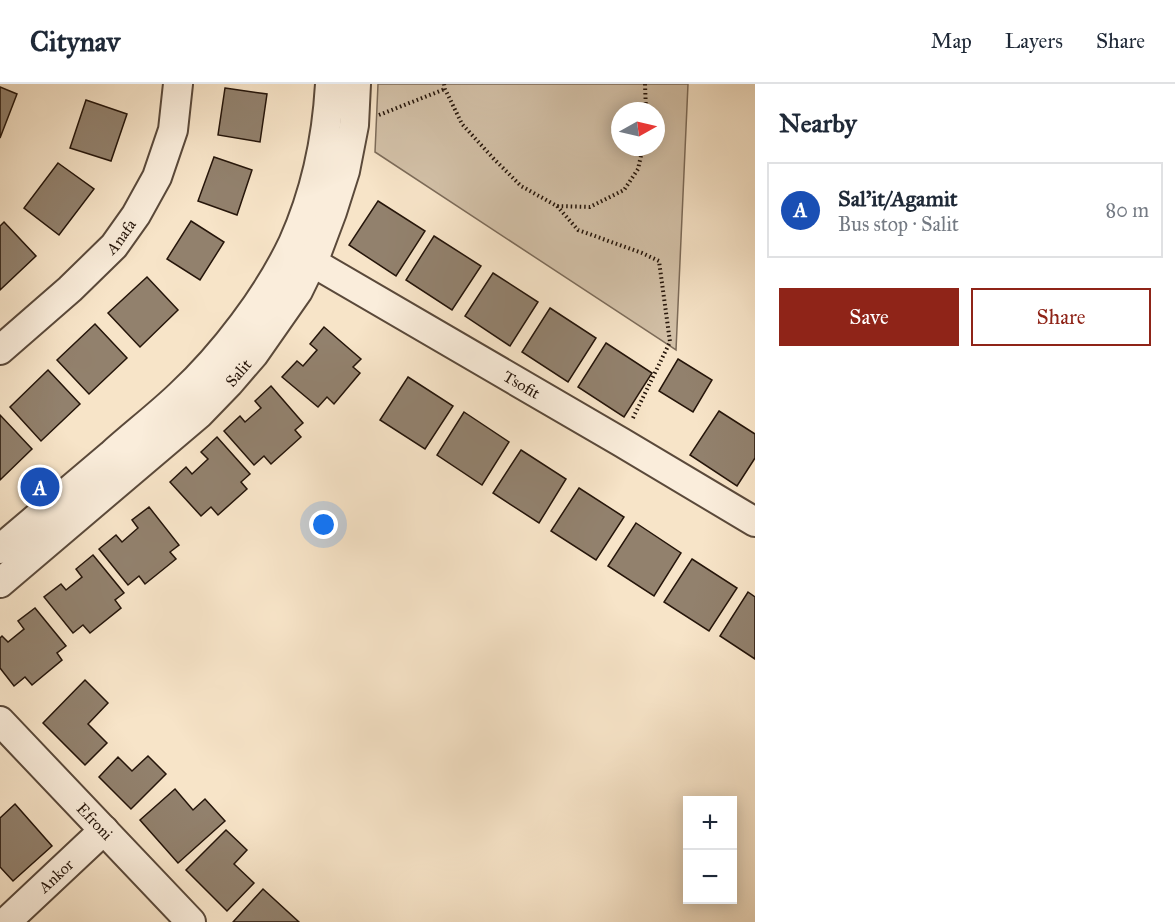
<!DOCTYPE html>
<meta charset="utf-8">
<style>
body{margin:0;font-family:"IM FELL Great Primer",serif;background:#f6f6f7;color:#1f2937}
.controls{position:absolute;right:18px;bottom:18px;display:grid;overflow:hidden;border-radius:0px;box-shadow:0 3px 15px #0003}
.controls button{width:54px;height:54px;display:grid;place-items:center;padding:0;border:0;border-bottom:2px solid #e0e1e3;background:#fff;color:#1f2937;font:30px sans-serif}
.compass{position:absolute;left:611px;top:18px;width:54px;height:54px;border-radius:50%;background:#fff;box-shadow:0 3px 15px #0003;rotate:82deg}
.you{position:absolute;left:324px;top:441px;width:21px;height:21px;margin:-15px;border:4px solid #fff;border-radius:50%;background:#1a73e8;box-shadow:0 0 0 9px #1a73e833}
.badge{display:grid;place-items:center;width:39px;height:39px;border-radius:50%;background:#8f2418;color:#fff;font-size:20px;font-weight:700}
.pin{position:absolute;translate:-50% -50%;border:3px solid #fff;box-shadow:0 2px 6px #0006}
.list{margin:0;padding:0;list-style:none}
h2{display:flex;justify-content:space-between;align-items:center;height:78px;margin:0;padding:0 24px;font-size:26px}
h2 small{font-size:20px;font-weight:400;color:#747a83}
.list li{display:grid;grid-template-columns:39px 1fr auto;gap:18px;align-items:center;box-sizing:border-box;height:96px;margin:0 12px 12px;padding:0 12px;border:2px solid #e0e1e3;border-radius:0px}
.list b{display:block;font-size:22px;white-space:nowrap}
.list p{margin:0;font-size:20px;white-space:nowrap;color:#747a83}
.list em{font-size:20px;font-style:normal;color:#747a83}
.actions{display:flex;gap:12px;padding:18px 24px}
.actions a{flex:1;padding:14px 0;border:2px solid #8f2418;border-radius:0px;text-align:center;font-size:21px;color:#8f2418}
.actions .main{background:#8f2418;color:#fff}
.map{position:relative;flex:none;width:755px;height:838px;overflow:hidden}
header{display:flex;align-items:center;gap:36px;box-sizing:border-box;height:84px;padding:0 30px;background:#fff;border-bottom:2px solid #e0e1e3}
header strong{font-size:28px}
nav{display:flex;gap:33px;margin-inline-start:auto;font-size:21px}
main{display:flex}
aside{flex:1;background:#fff}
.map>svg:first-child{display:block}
.green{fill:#d3c1a8;stroke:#7c6b59;stroke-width:1.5;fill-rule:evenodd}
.building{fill:#92816d;stroke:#25150a;stroke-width:1.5}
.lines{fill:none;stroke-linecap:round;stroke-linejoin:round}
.minor-casing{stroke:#5a493a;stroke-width:32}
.path{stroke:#25150a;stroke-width:4;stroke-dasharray:1.5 3;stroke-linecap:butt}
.minor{stroke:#faeddb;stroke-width:28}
.labels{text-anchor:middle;stroke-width:6;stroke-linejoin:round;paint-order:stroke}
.street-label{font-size:16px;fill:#25150a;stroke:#faeddb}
</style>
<header>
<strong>Citynav</strong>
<nav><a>Map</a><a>Layers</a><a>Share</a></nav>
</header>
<main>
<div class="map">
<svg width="755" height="838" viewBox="0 0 755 838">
<rect width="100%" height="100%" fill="#f7e4c8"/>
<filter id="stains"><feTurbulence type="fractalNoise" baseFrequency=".00333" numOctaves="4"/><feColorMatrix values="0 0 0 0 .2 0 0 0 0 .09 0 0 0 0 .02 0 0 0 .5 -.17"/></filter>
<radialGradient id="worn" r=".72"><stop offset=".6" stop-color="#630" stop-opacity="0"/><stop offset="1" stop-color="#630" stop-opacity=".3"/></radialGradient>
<path class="green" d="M 378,0 L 688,0 L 676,266 L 375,68 ZM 620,27 L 656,27 L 656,63 L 620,63 Z"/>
<g class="building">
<polygon points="0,3 17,10 0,54"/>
<polygon points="225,4 267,10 260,58 218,51"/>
<polygon points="86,16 127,30 111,77 70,64"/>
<polygon points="214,73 252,86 237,131 198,117"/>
<polygon points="58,79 94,105 59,151 24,124"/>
<polygon points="378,117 425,147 396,192 349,161"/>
<polygon points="191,137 224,158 200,196 167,175"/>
<polygon points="4,138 36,172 0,206 0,142"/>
<polygon points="434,152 481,182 452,226 406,196"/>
<polygon points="493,189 538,218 510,262 465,232"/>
<polygon points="147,193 178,226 140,263 108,229"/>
<polygon points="550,224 596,254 568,298 522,268"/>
<polygon points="95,240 127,274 89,310 57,276"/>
<polygon points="324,243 361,275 353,283 360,289 334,320 327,313 318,323 282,293 297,277 303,282 317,266 310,260"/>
<polygon points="606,259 652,289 624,333 578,303"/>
<polygon points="678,275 712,296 693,328 659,307"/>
<polygon points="48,286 80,320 41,357 10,323"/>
<polygon points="408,293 453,322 425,365 380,336"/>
<polygon points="271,302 303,339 295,346 301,353 271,380 264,372 254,381 224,347 240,332 245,338 261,324 255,317"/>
<polygon points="719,327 755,350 755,374 737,402 690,371"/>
<polygon points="464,328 509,358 482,401 437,371"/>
<polygon points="0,331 32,365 0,396"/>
<polygon points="217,353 250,390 241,398 247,405 218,431 211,423 201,432 170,398 186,383 192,390 208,375 201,368"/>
<polygon points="521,366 566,395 539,439 493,409"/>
<polygon points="579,404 624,433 596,476 551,447"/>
<polygon points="149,423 179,461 170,468 176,475 145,500 139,492 128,501 99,465 116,451 122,458 138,444 132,436"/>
<polygon points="636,439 681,469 654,512 608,482"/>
<polygon points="93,471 124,509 115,516 121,524 90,549 83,541 73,549 44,513 61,500 66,506 82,493 76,485"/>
<polygon points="692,475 737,504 709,547 664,518"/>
<polygon points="748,508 755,513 755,575 720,552"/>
<polygon points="35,524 66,562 57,569 62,576 32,601 25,593 14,602 0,584 0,554 2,552 8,558 24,545 18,537"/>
<polygon points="85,596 108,619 88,640 107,659 85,681 43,639"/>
<polygon points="148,672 166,690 131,725 99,693 118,673 132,687"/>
<polygon points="175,705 193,726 205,715 225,737 178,779 140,736"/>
<polygon points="15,720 52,762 13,797 0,783 0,734"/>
<polygon points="226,746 247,766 234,780 254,799 227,827 186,786"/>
<polygon points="263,805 299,838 233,838"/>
</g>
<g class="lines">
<defs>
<g id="minor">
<path id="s1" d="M 295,172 L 312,178 L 621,358 L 755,438"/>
<path id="s2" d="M 0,266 L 70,205 L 114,162 L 136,131 L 157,93 L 173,46 L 178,0"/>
<path d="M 0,465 C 37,434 74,402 111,371 C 133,351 158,332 180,311 C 223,271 268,212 293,159 C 315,110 327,53 330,0"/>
<path id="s3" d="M 0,499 L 199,330 L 229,299 L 254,270 L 298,207 L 317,168 L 332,128 L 345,87 L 354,41 L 356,0"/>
<path id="s4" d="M 0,637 L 191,838"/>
<path id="s5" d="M 6,838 L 104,746"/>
</g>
</defs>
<use href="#minor" class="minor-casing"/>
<g class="path">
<polyline points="444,0 445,5 462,40 493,74 521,102 557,122 590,123 624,106 638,85 643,63"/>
<polyline points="645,0 646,27"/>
<polyline points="379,31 445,5"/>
<polyline points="557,122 578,146 642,169 659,177 670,258 632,336"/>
</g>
<use href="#minor" class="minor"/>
</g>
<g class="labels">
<g class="street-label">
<text dy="6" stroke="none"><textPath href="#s2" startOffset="166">Anafa</textPath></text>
<text dy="6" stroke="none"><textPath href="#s3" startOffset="318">Salit</textPath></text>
<text dy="6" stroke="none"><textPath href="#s1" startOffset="261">Tsofit</textPath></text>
<text dy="6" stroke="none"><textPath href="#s4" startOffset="138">Efroni</textPath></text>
<text dy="6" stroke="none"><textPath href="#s5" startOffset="68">Ankor</textPath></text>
</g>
</g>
<rect width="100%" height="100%" filter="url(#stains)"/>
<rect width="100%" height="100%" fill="url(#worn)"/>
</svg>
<div class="controls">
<button>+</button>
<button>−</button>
</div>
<svg class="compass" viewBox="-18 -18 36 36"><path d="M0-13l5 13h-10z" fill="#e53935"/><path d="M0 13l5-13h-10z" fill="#747a83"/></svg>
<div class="you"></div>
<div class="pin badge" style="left:40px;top:403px;background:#1a4fb4">A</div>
</div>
<aside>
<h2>Nearby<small></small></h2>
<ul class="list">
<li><span class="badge" style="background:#1a4fb4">A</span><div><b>Sal'it/Agamit</b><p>Bus stop · Salit</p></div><em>80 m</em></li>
</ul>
<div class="actions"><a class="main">Save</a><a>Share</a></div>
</aside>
</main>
